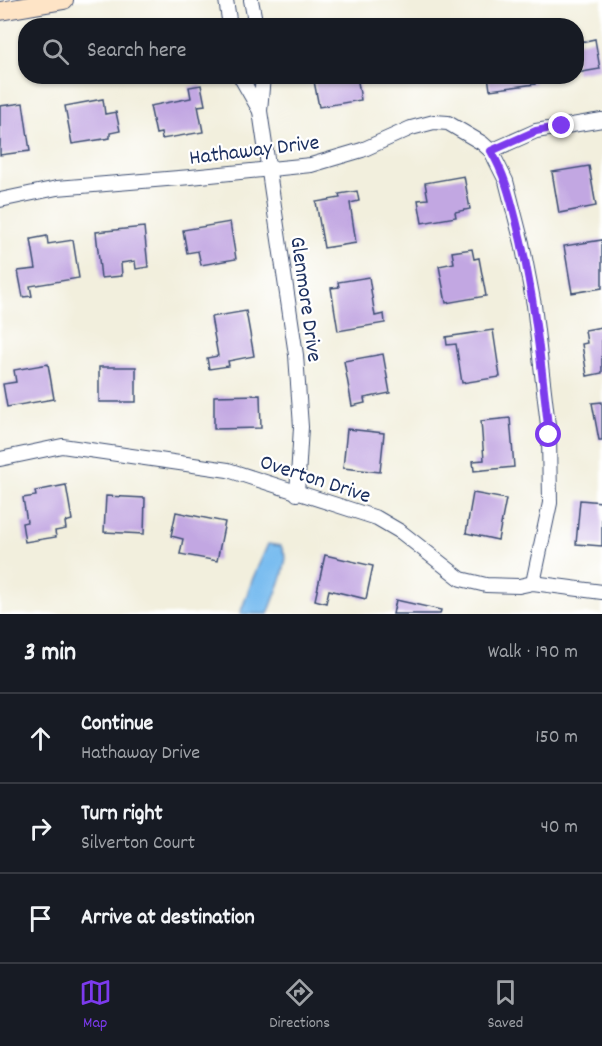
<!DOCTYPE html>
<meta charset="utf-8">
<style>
body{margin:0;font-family:Dekko,sans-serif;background:#242831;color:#f1f3f6}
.stop{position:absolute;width:18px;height:18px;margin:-14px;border:4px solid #7c3aed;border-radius:50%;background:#fff}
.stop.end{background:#7c3aed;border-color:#fff;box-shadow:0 2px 6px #0008}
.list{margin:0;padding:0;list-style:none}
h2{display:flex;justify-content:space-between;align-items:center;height:78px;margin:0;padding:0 24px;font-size:26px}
h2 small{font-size:20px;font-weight:400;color:#9ea1a6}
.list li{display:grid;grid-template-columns:39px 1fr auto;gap:18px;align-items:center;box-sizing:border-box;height:90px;padding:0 24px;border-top:2px solid #363941}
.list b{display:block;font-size:22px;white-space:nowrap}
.list p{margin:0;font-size:20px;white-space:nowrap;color:#9ea1a6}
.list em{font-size:20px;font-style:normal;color:#9ea1a6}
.icon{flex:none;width:33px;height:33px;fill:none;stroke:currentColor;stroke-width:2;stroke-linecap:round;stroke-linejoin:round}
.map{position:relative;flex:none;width:602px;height:614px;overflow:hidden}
.search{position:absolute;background:#171b24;box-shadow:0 2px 4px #0004;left:18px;right:18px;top:18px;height:66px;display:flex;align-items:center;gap:15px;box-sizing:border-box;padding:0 21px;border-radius:24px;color:#9ea1a6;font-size:22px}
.sheet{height:348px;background:#171b24}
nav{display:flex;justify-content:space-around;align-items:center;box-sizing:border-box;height:84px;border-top:2px solid #363941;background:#171b24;font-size:16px;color:#9ea1a6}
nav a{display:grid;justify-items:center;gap:3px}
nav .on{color:#7c3aed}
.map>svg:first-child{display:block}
.water{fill:#7abdf0;stroke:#4a76a7;stroke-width:1.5}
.building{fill:#c2a7e2}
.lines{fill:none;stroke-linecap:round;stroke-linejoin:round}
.street-casing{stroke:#3b4c71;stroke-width:16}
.secondary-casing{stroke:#3b4c71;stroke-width:20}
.street{stroke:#fff;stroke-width:14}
.secondary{stroke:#fee4c6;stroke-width:18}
.route{stroke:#7c3aed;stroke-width:8}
.labels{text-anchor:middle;stroke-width:4.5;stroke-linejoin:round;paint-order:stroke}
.street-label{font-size:22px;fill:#1b2f5e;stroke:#fff}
</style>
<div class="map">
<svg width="602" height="614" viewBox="0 0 602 614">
<rect width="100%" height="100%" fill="#fff"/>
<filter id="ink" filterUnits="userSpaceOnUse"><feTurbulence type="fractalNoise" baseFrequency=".0167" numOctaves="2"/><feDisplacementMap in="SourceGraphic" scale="12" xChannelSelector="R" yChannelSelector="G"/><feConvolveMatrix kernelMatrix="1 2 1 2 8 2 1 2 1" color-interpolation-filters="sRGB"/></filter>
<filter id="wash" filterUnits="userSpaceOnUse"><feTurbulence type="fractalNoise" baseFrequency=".008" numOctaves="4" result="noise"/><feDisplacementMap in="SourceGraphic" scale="24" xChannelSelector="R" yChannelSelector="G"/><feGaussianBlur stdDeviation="1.35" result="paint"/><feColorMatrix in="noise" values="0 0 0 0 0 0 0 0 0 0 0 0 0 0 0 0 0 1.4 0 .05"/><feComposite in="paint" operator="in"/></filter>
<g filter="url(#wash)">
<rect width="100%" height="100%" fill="#f2efdd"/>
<polygon class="water" points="268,544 281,546 286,558 282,577 268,614 240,614 253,578"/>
<g id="blocks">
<g class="building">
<polygon points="595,39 600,69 576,73 576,43"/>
<polygon points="313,76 357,76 361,100 319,107"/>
<polygon points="397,76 426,76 426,78 398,82"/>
<polygon points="488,76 534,76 535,84 490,90"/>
<polygon points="201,85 205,105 198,106 203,132 162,139 161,133 156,134 150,106 191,98 189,87"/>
<polygon points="103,99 105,114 116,112 120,131 110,133 110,138 72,144 65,106"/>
<polygon points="23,103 30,151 0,155 0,106"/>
<polygon points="589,166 596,206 559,213 552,172"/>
<polygon points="464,176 470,209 455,212 456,217 422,223 418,200 428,199 425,183"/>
<polygon points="357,191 359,201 350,203 356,243 324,248 316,202 340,198 339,194"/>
<polygon points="230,222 236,259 201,265 198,251 187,253 183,230"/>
<polygon points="144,227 148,267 136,269 135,261 121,263 122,276 101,278 96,232"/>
<polygon points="47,236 48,244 73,240 79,278 30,286 32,296 23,297 18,271 36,269 31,239"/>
<polygon points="602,240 602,288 572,293 564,246"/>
<polygon points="472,249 474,259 479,258 486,296 446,303 439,266 454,263 452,252"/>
<polygon points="369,277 375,316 384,314 385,323 338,331 331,288 339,287 338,282"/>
<polygon points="246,311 254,356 228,361 229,366 209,369 207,358 218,356 211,317"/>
<polygon points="602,327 602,373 587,376 582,344 587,343 585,330"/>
<polygon points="493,330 500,377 462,383 456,344 447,345 446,337"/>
<polygon points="383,354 390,393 364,398 365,403 352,406 344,361"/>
<polygon points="48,364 54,399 7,407 3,384 16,382 14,370"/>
<rect x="99" y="367" width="37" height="35"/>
<polygon points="260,395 261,428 214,429 214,396"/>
<polygon points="602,402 602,440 599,440 592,403"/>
<polygon points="510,418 514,467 474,471 473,461 484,460 481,421"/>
<polygon points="347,429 384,433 380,472 343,468"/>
<polygon points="66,485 72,520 65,522 66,529 55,531 56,537 25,542 22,523 27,522 23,498 36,496 35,491"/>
<polygon points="473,493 506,499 498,540 466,533"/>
<polygon points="106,496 145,498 144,534 104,532"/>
<polygon points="580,500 602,502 602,546 576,544"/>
<polygon points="176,512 225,522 217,561 180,554 183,539 171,536"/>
<polygon points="325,555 373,566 366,599 329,590 326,603 315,600"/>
<polygon points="396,600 441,610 440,614 393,614"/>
</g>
</g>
</g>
<g filter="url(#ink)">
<use href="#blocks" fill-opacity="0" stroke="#3b4c71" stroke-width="1.5"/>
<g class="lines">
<defs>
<g id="street">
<polyline points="226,0 230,26"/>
<polyline points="251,0 256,26"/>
<polyline points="240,76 260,111 263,76"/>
<polyline points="260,111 296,355 301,427 297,494"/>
<polyline points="491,151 536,131 602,120"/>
<polyline points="0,200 57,188 191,177 311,165 362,150 411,128 434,122 448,123 482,143 491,151 506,181 522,243 534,305 549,434 550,503 533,583"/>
<polyline points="0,459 62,446 228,470 377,518 401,532 461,579 486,585 519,586 533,583 602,592"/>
</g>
<polyline id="secondary" points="0,11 64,0"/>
</defs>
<use href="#street" class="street-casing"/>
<use href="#secondary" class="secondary-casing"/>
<use href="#street" class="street"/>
<use href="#secondary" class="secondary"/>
</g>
</g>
<g class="lines" filter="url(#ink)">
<path class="route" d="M 549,435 C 541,363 534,291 516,220 C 510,196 504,173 491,151 L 536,131 L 562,126"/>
</g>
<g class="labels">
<g class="street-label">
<text transform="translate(254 148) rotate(-7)" y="8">Hathaway Drive</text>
<text transform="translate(308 299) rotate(82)" y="8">Glenmore Drive</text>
<text transform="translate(316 477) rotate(18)" y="8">Overton Drive</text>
</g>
</g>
</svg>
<div class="stop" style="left:549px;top:435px"></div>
<div class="stop end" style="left:562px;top:126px"></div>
<div class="search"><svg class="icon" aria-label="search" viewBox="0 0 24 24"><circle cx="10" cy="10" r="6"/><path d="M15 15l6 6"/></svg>Search here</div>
</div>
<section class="sheet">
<h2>3 min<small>Walk · 190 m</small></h2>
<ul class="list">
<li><svg class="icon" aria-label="ahead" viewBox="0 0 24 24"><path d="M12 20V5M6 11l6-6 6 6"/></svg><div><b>Continue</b><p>Hathaway Drive</p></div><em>150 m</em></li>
<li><svg class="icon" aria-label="right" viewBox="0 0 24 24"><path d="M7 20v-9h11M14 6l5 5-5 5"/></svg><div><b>Turn right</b><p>Silverton Court</p></div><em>40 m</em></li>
<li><svg class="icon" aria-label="arrive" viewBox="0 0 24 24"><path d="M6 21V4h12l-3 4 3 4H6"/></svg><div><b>Arrive at destination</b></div></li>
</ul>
</section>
<nav>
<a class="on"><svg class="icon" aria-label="map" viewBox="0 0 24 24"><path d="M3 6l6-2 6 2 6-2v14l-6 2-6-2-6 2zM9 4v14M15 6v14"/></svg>Map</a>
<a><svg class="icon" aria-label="directions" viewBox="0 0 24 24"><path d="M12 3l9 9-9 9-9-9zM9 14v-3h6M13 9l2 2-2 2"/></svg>Directions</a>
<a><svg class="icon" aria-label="saved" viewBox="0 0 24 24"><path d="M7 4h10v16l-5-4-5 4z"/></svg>Saved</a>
</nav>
